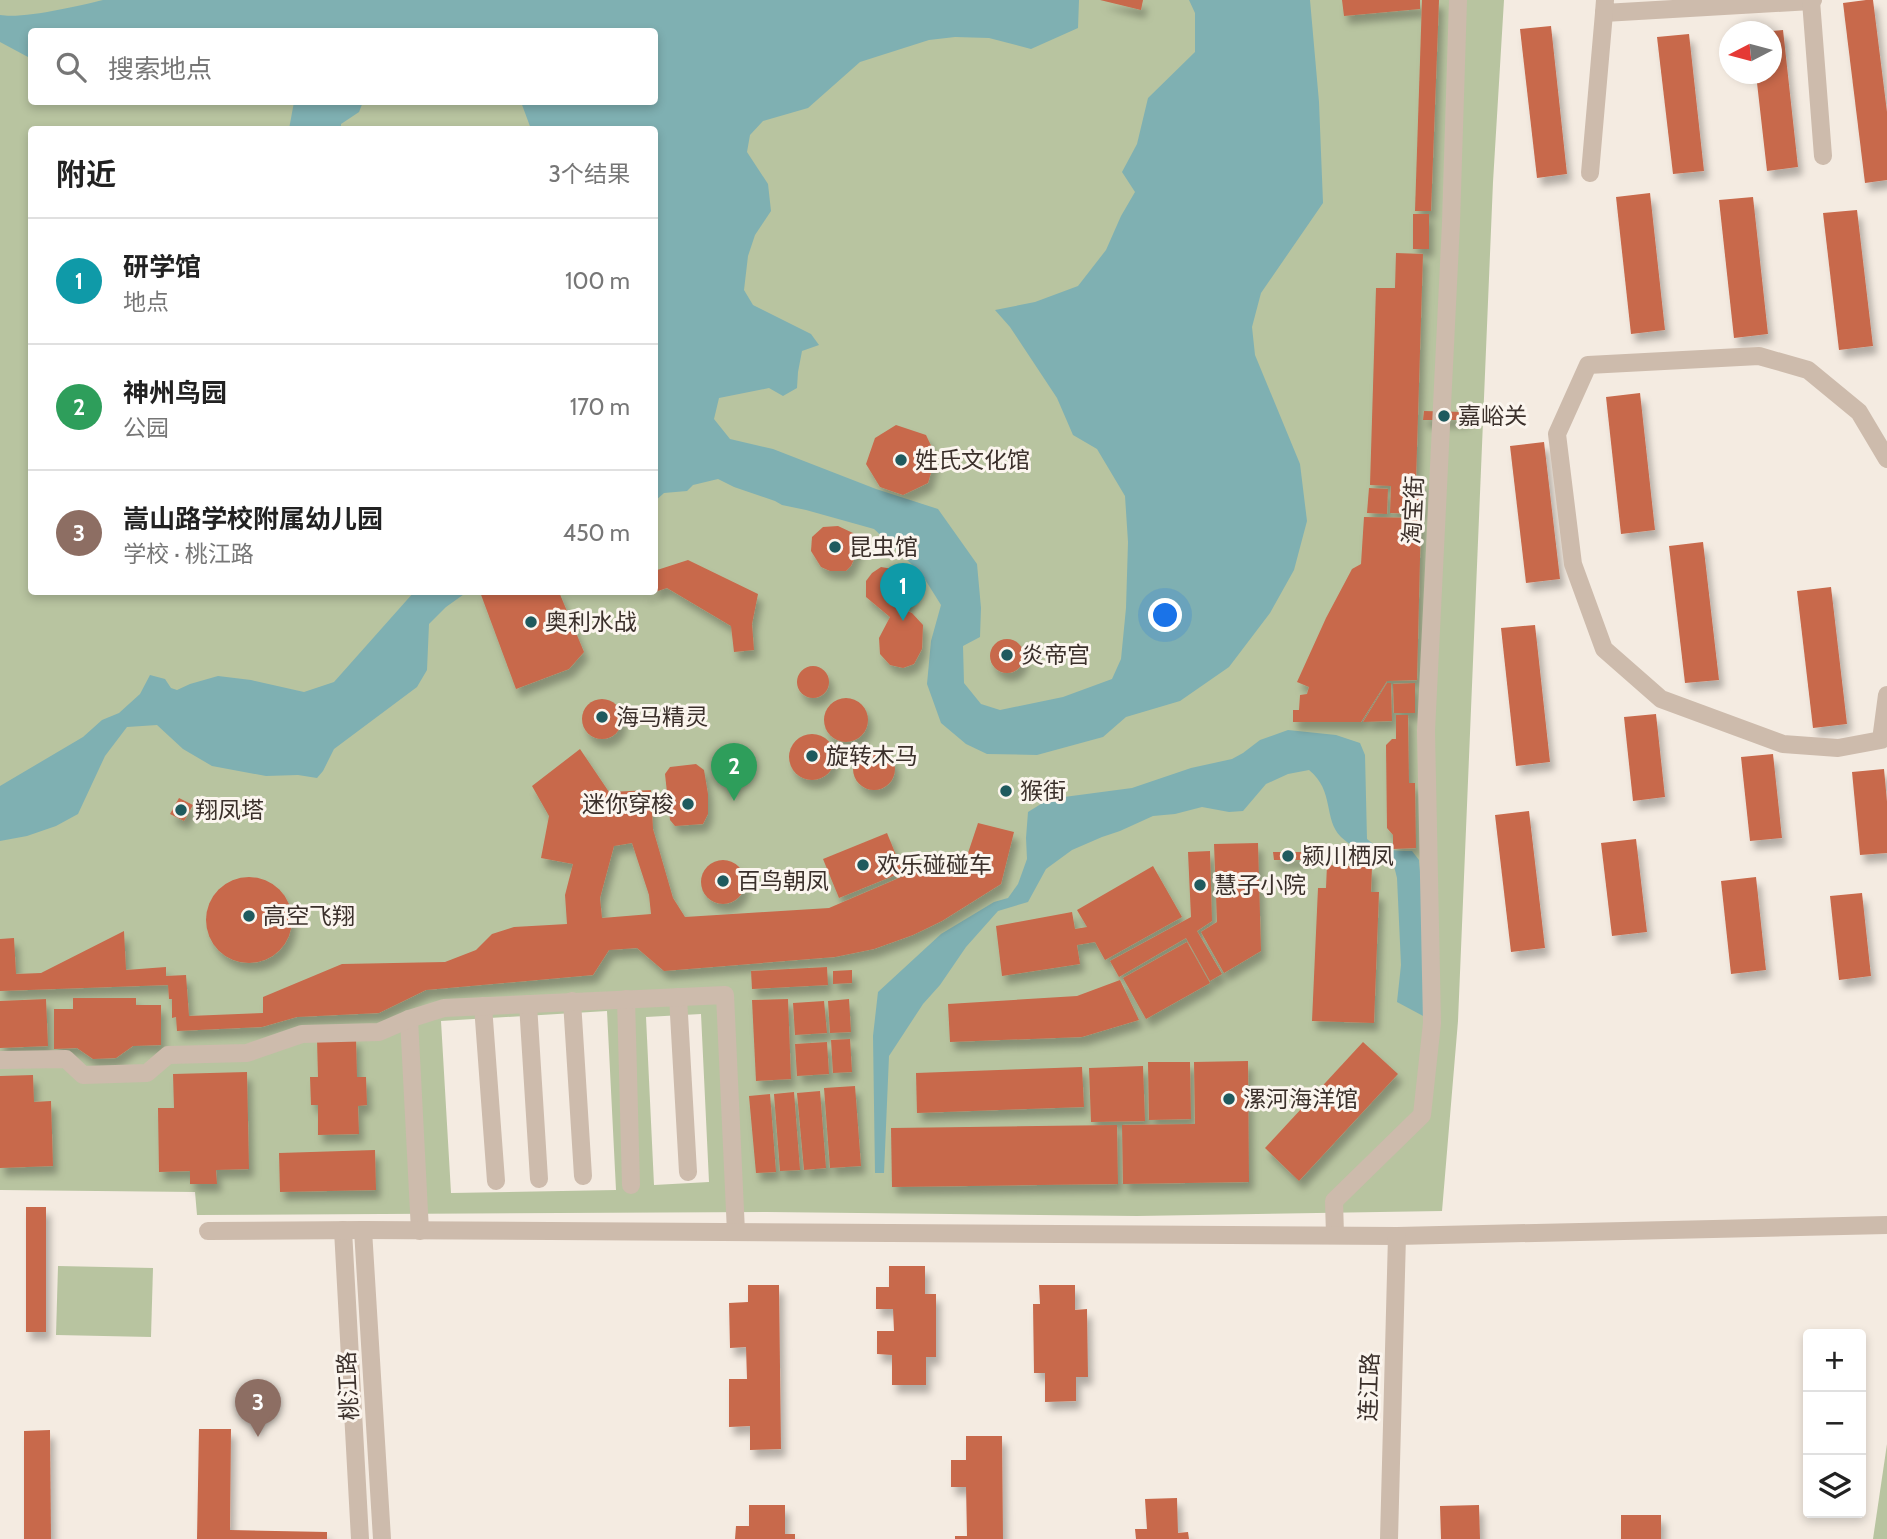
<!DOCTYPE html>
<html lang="zh">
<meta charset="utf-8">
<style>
body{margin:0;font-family:Cabin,"Noto Sans SC",sans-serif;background:#f6f6f6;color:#222}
.controls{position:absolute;right:21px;bottom:21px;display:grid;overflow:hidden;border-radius:7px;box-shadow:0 4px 10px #0003}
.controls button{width:63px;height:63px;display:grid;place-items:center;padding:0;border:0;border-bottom:2px solid #e0e0e0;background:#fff;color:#222;font:35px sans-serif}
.compass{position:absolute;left:1719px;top:21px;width:63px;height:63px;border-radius:50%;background:#fff;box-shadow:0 4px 10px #0003;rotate:264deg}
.you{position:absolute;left:1166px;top:616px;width:24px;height:24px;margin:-18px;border:5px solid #fff;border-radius:50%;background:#1a73e8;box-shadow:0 0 0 10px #1a73e833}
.badge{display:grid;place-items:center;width:46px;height:46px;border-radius:50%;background:#111827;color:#fff;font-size:23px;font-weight:700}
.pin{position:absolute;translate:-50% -58px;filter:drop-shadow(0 2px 4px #0008)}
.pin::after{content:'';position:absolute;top:37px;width:24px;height:21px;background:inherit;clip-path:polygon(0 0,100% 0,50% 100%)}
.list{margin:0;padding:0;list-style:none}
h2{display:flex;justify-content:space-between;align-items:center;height:91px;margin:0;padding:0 28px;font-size:30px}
h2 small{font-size:23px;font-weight:400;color:#767676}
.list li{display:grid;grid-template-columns:46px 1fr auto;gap:21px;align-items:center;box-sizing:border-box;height:126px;padding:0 28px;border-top:2px solid #e0e0e0}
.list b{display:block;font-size:26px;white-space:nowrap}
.list p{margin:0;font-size:23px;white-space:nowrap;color:#767676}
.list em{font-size:23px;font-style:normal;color:#767676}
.icon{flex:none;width:38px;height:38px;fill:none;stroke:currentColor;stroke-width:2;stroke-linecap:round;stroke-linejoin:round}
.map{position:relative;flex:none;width:1887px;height:1539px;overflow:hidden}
.search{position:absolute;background:#fff;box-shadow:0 4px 10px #0003;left:28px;top:28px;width:630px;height:77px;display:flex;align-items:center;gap:18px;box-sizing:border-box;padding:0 24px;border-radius:7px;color:#767676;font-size:26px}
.panel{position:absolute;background:#fff;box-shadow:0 4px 10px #0003;left:28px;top:126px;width:630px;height:469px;border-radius:7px}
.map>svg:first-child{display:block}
.green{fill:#b8c4a0;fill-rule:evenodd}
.water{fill:#7fb0b2}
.building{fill:#c8694b;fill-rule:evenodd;filter:url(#shadow)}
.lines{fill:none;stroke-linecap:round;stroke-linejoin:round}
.minor{stroke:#cdbbac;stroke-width:18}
.tertiary{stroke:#cdbbac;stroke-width:18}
.poi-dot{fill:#1f5a5e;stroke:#fbf5ee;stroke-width:2.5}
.labels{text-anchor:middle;stroke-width:6;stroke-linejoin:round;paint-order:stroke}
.poi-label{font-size:23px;fill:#3b302b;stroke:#fbf5ee;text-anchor:start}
.street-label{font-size:23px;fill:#3b302b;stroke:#fbf5ee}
</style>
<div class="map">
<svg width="1887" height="1539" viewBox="0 0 1887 1539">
<defs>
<filter id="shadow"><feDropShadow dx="4.5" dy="8" stdDeviation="3.5" flood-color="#0004"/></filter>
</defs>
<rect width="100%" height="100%" fill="#f4ebe1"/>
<g class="green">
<path d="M 0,0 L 1504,0 L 1493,182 L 1458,1021 L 1442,1211 L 1137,1216 L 767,1212 L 197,1215 L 195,1192 L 0,1190 ZM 32,32 L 654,32 L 654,102 L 32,102 ZM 32,130 L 654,130 L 654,592 L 32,592 ZM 607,1011 L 616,1190 L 451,1193 L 441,1021 ZM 701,1014 L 709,1182 L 654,1185 L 646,1017 Z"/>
<polygon points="58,1266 153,1268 151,1337 56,1335"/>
<polygon points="1887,1444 1887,1539 1873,1539"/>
</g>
<g class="water">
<path d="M 103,0 L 1079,0 L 1078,28 L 1031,49 L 989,38 L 955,37 L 929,40 L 860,62 L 808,108 L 763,121 L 750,135 L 747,152 L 768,184 L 771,211 L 755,235 L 748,256 L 744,290 L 753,305 L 811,334 L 819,345 L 802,351 L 798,372 L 797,388 L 783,396 L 769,388 L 719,398 L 714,419 L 730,439 L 773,449 L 876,489 L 938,509 L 977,564 L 981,608 L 980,637 L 963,646 L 964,683 L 981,704 L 1000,710 L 1063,697 L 1112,679 L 1121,659 L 1126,608 L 1128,542 L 1125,496 L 1097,449 L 1073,435 L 1057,398 L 1010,327 L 995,310 L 1035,302 L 1078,286 L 1106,250 L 1121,216 L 1135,192 L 1122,172 L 1137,144 L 1148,98 L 1195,52 L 1195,13 L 1189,0 L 1310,0 L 1319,102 L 1323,203 L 1261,293 L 1252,327 L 1255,355 L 1300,464 L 1307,521 L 1294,570 L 1270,613 L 1229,667 L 1180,701 L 1126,717 L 1103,737 L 1037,755 L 987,754 L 966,744 L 941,723 L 927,684 L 931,641 L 941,605 L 921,573 L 874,529 L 806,510 L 782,505 L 775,501 L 734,487 L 718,479 L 693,485 L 687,491 L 664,493 L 655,501 L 654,130 L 531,129 L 521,102 L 654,102 L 654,32 L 32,32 L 31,57 L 28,57 L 0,42 L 0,15 C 24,19 78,6 103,0 Z"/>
<polygon points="294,102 363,102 359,112 341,124 341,129 289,129"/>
<polygon points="414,592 467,592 446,607 429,624 427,670 417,687 334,749 323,771 317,778 298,775 266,776 212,766 183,749 157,725 127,727 105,756 78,814 56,826 27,836 0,841 0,786 83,737 102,720 119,713 140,694 150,675 165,679 171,688 177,690 190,684 218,676 251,680 304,692 334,682"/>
<path d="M 1288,730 L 1336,735 L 1360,743 L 1365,755 L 1367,839 C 1380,851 1395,851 1412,851 L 1419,860 L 1421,882 L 1425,1017 L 1397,1002 L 1401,965 L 1397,878 L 1394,866 C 1377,858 1355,850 1341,837 C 1323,819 1335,791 1309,770 L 1288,774 L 1266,784 L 1243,811 L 1229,812 L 1202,807 L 1175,814 L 1153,816 L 1120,831 L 1102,837 L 1072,850 L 1046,869 L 1028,902 L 998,911 L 966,947 L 940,985 L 923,1004 L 889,1056 L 884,1173 L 875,1173 L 873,1036 L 878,992 L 941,934 L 994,902 L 1008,898 L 1018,884 L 1027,859 L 1026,838 L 1028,812 L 1049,799 L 1132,788 L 1191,768 L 1232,759 L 1243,753 L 1260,740 Z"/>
</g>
<g class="building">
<polygon points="1100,0 1143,0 1141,10"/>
<polygon points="1342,0 1420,0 1420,9 1344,16"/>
<polygon points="1422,0 1439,0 1431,211 1415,211"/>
<polygon points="1866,0 1873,0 1887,112 1887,180 1865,183 1843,3"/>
<polygon points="1551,26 1567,174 1537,178 1520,29"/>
<polygon points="1783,30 1798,167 1767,171 1756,74 1772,74 1772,31"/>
<polygon points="1689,34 1704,171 1673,174 1657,37"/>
<polygon points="1650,193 1665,330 1631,334 1616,197"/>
<polygon points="1753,197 1768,334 1734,338 1719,200"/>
<polygon points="1857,210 1873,346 1839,350 1823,213"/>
<rect x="1413" y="214" width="16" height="35"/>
<polygon points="1396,253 1423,254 1416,480 1423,481 1422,514 1390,513 1391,486 1370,485 1376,288 1395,288"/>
<polygon points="1640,393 1655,530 1621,534 1606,397"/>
<polygon points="1424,411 1465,412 1465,420 1423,420"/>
<polygon points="896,425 926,435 936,456 928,483 903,495 880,487 866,464 875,438"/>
<polygon points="1544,442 1560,579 1526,583 1510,446"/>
<polygon points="1369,488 1388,489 1387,514 1367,513"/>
<polygon points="1364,517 1421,518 1417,680 1387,681 1361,722 1293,722 1293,710 1299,710 1300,695 1307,694 1309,687 1297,682 1326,618 1352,569 1361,564"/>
<polygon points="838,526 853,533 861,543 851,566 846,571 830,571 821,567 811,551 812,537 823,527"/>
<polygon points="1703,542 1719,680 1685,683 1669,546"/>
<polygon points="688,560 758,594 752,624 754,650 734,652 731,626 667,588 646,595 645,592 654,592 654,571"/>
<polygon points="881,567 893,569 906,575 911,584 912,598 905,610 912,613 923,625 922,649 914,664 903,668 890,665 880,654 879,638 890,617 866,597 866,581 872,573"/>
<polygon points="1831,587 1847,724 1813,728 1797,591"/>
<polygon points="480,592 559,592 584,652 569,669 516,689"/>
<polygon points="1535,625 1550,762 1516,766 1501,628"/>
<circle cx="1007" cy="656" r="17"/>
<circle cx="813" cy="682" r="16"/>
<polygon points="1387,683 1391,683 1392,721 1363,722"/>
<polygon points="1415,683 1415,713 1394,713 1393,684"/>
<circle cx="846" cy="720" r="22"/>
<circle cx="602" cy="719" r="20"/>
<polygon points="1656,714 1665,797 1633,801 1624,717"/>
<polygon points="1396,715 1408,715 1409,783 1415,783 1416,848 1393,849 1393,835 1387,828 1386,745 1392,739 1396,739"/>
<circle cx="812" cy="757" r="23"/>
<circle cx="874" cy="769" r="21"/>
<path d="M 580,749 L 609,792 L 651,790 L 653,829 L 673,898 L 685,917 L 829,908 L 913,872 L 937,859 L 950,861 L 968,853 L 978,823 L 1014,832 L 1001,884 L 942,921 L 913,935 L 874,949 L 835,957 L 664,971 L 637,948 L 609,950 L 593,975 L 426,990 L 379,1013 L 297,1017 L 262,1027 L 177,1031 L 176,1017 L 172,1018 L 172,999 L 169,999 L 168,985 L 0,991 L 0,939 L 14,938 L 16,974 L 41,973 L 124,931 L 126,970 L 166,967 L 166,976 L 186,975 L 189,1016 L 263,1013 L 263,997 L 342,964 L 445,962 L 476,950 L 492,934 L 514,927 L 567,924 L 565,895 L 573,864 L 541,858 L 549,816 L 532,786 ZM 632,843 L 649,895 L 651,914 L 602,918 L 600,898 L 614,846 Z"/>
<polygon points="1773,754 1782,838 1750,841 1741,757"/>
<polygon points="696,764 704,770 708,794 708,814 703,824 675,826 670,820 665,774 670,767"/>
<polygon points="1884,769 1887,802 1887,853 1860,855 1852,772"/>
<polygon points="179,798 193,805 184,821 170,814"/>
<polygon points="1529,811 1545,948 1511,952 1495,815"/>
<polygon points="887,833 903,872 839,898 823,859"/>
<polygon points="1636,839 1647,932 1612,936 1601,843"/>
<polygon points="1258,843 1261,951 1224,973 1201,932 1217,922 1214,844"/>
<polygon points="1210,851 1212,921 1197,931 1222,974 1210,981 1186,938 1119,977 1110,961 1191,917 1188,852"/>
<polygon points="1273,852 1303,852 1303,860 1274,860"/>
<circle cx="723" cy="882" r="22"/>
<polygon points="1327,865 1372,867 1371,892 1379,892 1374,1023 1312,1021 1318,888 1326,888"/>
<polygon points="1153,866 1182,917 1105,960 1095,942 1077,945 1080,964 1002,976 996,926 1072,912 1075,929 1087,927 1077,910"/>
<polygon points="1756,877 1766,970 1731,974 1721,881"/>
<circle cx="249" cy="920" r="43"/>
<polygon points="1862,893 1871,976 1839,980 1830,896"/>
<polygon points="1187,942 1210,983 1146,1019 1123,978"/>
<polygon points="827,967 828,985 752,989 751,971"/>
<polygon points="852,970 852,983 833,984 833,971"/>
<polygon points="1120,980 1139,1020 1082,1037 950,1042 948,1004 1077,996"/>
<polygon points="73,998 136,998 136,1005 161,1005 161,1045 133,1046 116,1058 93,1059 77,1048 54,1049 54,1009 73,1009"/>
<polygon points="46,999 48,1046 0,1048 0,1001"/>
<polygon points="788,999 791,1079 756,1081 752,1000"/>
<polygon points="849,999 851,1032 830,1033 828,1001"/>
<polygon points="824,1001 827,1033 795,1035 793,1003"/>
<polygon points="356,1038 357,1077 366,1077 367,1105 358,1106 359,1134 318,1135 318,1105 311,1105 310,1077 318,1077 317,1039"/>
<polygon points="850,1039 852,1072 833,1073 831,1040"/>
<polygon points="827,1042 829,1074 797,1076 795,1044"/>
<polygon points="1363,1042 1398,1074 1299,1181 1265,1148"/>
<polygon points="1248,1061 1249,1182 1123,1184 1122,1125 1195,1124 1194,1062"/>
<polygon points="1148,1062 1190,1062 1191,1119 1149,1120"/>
<polygon points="1143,1066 1145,1121 1091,1122 1089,1068"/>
<polygon points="1082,1067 1084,1107 917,1113 916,1073"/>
<polygon points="247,1072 249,1169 216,1170 217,1184 190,1184 190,1171 159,1172 158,1108 174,1108 173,1074"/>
<polygon points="33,1075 34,1102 51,1101 53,1166 0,1168 0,1076"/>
<polygon points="855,1086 861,1166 830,1168 824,1088"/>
<polygon points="820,1091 826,1168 804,1170 797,1093"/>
<polygon points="794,1092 800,1170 780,1171 774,1094"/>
<polygon points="770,1094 776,1172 756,1173 749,1096"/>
<polygon points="1117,1125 1118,1184 892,1187 891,1128"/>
<polygon points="375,1150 376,1190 280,1192 279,1153"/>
<rect x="26" y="1207" width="20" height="125"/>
<polygon points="889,1266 925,1266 925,1294 936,1294 936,1357 926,1357 926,1385 892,1385 892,1355 877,1354 877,1331 894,1331 893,1309 876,1309 876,1287 889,1287"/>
<polygon points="748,1285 779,1285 781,1449 750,1450 750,1426 729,1427 729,1379 747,1379 746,1347 730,1348 729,1303 748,1302"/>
<polygon points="1039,1285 1075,1285 1075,1310 1087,1309 1088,1377 1076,1377 1076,1401 1045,1402 1045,1373 1034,1373 1033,1304 1040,1304"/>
<polygon points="199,1429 231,1429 230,1530 327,1532 327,1539 197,1539"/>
<polygon points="50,1430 51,1539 24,1539 24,1431"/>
<polygon points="966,1436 1002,1436 1003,1539 955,1539 955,1536 967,1536 966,1487 951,1487 951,1460 966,1460"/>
<polygon points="1177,1498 1178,1533 1188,1532 1189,1539 1136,1539 1135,1529 1147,1529 1145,1499"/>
<polygon points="749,1505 785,1505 785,1534 795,1534 795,1539 735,1539 736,1526 749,1526"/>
<polygon points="1479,1505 1480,1539 1441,1539 1440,1506"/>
<rect x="1621" y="1515" width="40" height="24"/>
</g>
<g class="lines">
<g class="minor">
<polyline points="1605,0 1604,13 1811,1 1813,0"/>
<polyline points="1811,1 1823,156"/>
<polyline points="1590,173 1604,13"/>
<polyline points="1887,459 1859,412 1808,370 1759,356 1588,365 1557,434 1573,564 1604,649 1661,699 1783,744 1838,748 1881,740 1887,695"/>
<polyline points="678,997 688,1172"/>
<polyline points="626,999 631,1185"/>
<polyline points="572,1001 583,1176"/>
<polyline points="528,1004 539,1179"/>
<polyline points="483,1006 496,1181"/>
<polyline points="409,1019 420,1231"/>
<polyline points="0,1060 66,1059 83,1075 147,1073 168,1055 247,1053 302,1034 379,1032 409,1019 444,1008 725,995 736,1232"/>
<polyline points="1335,1235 1334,1201 1422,1115 1432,1023 1426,731 1451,223 1458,0"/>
</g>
<g class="tertiary">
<polyline points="343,1230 360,1539"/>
<polyline points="363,1230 382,1539"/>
<polyline points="208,1231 363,1230 1397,1236 1887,1225"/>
<polyline points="1389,1539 1397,1236"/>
</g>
</g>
<g class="poi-dot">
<circle cx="1444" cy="416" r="7"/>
<circle cx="901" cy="460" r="7"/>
<circle cx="835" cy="547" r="7"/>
<circle cx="531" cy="622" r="7"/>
<circle cx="1007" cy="655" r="7"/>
<circle cx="602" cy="717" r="7"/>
<circle cx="812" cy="756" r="7"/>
<circle cx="1006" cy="791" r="7"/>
<circle cx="688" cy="804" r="7"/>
<circle cx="181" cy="810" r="7"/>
<circle cx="1288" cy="856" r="7"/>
<circle cx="863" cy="865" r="7"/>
<circle cx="723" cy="881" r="7"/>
<circle cx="1200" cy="885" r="7"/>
<circle cx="249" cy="916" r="7"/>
<circle cx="1229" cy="1099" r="7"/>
</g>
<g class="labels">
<g class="poi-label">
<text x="1458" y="424">嘉峪关</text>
<text x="915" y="468">姓氏文化馆</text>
<text x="849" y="555">昆虫馆</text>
<text x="545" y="630">奥利水战</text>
<text x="1021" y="663">炎帝宫</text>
<text x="616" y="725">海马精灵</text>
<text x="826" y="764">旋转木马</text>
<text x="1020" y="799">猴街</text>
<text x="674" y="812" text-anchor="end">迷你穿梭</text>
<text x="195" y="818">翔凤塔</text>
<text x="1302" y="864">颍川栖凤</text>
<text x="877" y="873">欢乐碰碰车</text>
<text x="737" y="889">百鸟朝凤</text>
<text x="1214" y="893">慧子小院</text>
<text x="263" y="924">高空飞翔</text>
<text x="1243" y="1107">漯河海洋馆</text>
</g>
<g class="street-label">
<text transform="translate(1413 510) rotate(-87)" y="8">淘宝街</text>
<text transform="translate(348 1386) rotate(-93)" y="8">桃江路</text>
<text transform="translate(1369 1387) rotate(-88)" y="8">连江路</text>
</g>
</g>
</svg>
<div class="controls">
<button>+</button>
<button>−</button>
<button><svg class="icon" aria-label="layers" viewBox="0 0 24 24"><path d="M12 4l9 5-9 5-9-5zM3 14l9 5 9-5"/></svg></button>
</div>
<svg class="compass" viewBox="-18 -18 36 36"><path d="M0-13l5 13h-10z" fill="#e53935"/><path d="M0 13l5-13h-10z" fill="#767676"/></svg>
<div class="you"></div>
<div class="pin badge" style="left:903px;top:621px;background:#0f9aa8">1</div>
<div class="pin badge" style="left:734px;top:801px;background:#2e9e5b">2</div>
<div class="pin badge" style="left:258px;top:1437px;background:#8d6e63">3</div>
<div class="search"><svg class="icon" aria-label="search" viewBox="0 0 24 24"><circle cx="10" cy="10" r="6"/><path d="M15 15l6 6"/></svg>搜索地点</div>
<section class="panel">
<h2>附近<small>3个结果</small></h2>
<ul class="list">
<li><span class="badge" style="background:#0f9aa8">1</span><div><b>研学馆</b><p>地点</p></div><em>100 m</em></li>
<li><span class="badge" style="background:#2e9e5b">2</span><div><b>神州鸟园</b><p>公园</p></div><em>170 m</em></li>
<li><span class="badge" style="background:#8d6e63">3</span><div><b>嵩山路学校附属幼儿园</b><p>学校 · 桃江路</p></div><em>450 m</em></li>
</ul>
</section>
</div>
